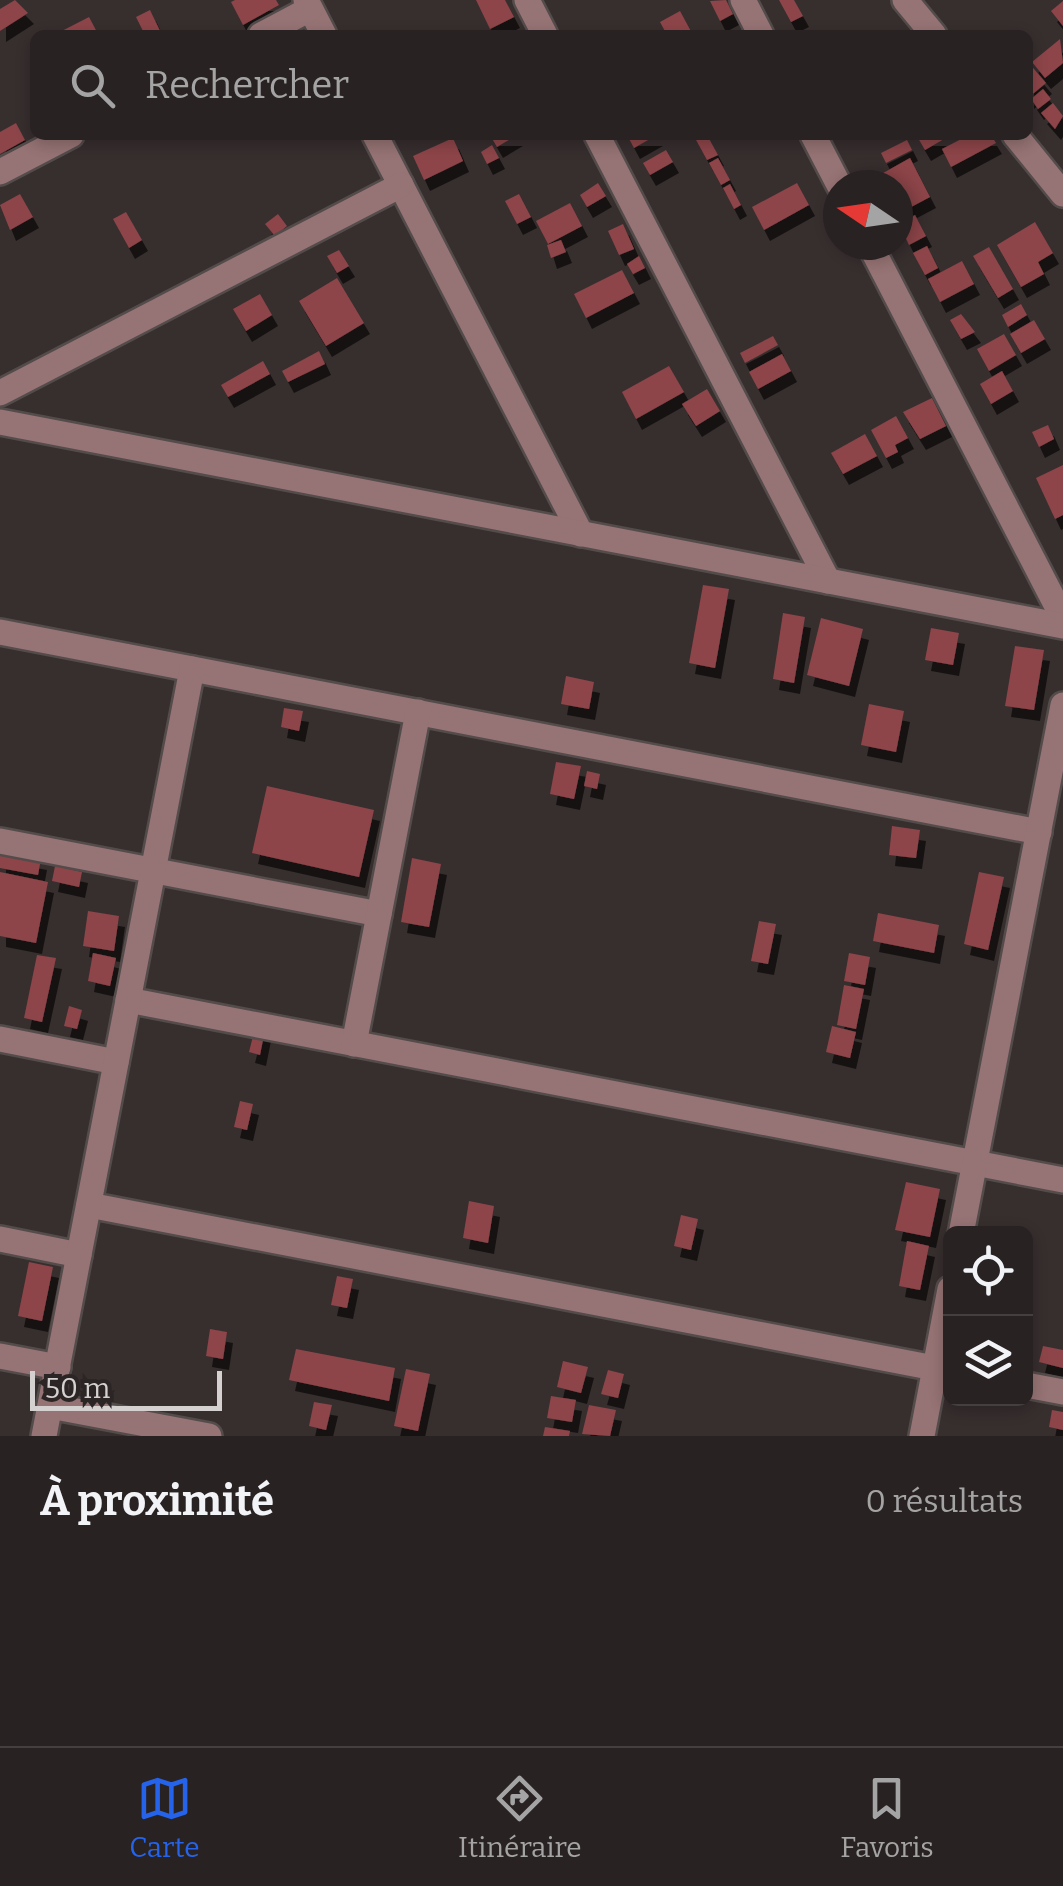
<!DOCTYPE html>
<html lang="fr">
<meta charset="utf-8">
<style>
body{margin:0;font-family:Bitter,serif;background:#352f2f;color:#f1f3f6}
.controls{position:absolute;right:30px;bottom:30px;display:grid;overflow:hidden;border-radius:15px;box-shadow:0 5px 15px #0003}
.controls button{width:90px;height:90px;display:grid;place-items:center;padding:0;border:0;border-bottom:2px solid #453f40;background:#292222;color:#f1f3f6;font:50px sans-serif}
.compass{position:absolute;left:823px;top:170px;width:90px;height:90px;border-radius:50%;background:#292222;box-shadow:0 5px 15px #0003;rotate:283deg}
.scale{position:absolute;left:30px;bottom:25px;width:192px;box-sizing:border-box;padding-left:10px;border:5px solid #d6d1d1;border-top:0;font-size:28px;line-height:35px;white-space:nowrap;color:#d6d1d1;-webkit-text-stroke:8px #2c2525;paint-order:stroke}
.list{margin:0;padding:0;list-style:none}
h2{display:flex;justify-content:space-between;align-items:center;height:130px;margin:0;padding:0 40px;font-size:42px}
h2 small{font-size:32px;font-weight:400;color:#a5a4a5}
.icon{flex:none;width:55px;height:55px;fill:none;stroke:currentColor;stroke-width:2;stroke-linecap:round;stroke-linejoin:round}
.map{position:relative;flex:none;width:1063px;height:1436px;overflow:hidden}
.search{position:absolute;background:#292222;box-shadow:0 5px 15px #0003;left:30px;right:30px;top:30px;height:110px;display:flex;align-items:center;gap:25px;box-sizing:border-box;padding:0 35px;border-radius:15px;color:#a5a4a5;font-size:38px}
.sheet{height:310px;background:#292222}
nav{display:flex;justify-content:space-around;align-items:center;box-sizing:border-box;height:140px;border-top:2px solid #453f40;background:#292222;font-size:28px;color:#a5a4a5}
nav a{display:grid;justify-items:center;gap:5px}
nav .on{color:#2563eb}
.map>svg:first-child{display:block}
.building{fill:#8d4449;filter:url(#shadow)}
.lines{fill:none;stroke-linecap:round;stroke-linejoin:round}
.minor-casing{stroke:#544b4b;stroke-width:30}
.minor{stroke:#967374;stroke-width:25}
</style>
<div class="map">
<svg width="1063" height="1436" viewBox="0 0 1063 1436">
<defs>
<filter id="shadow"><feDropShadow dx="6" dy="11" stdDeviation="0" flood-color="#0009"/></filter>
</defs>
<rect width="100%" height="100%" fill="#372e2e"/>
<g class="building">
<polygon points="15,0 28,13 0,31 0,9"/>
<polygon points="235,0 276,0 279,5 243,25 231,2"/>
<polygon points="476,0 505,0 514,17 490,29"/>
<polygon points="726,0 733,14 720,21 710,1"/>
<polygon points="779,0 794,0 803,16 791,22"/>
<polygon points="1063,1 1063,26 1051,11"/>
<polygon points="150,10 162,35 145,35 136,17"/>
<polygon points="680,11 693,35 667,35 660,22"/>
<polygon points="89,17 97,32 54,35"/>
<polygon points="1060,39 1063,63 1045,78 1032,62"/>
<polygon points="1028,62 1046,83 1028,98"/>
<polygon points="1043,89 1051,99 1038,109 1031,99"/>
<polygon points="1053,103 1063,116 1055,129 1041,113"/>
<polygon points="16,123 25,140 0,154 0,132"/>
<polygon points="490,135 517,135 497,147"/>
<polygon points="627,135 657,135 634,148"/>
<polygon points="707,135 718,155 707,160 695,138"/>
<polygon points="923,135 951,135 925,150 918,138"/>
<polygon points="969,135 991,135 996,143 951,167 942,149"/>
<polygon points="453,138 463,161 424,180 413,156"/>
<polygon points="907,140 912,150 886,163 881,153"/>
<polygon points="492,145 499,158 487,164 481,152"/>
<polygon points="666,150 673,162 650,175 643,163"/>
<polygon points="718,158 730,180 721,185 709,163"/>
<polygon points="910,158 930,197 898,214 898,185 880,185 876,177"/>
<polygon points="598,183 606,196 587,207 580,195"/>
<polygon points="797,183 809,205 764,230 752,207"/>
<polygon points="730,184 741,205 734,209 723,188"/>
<polygon points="20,194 33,217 10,230 0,205"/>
<polygon points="519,194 531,217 517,224 505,201"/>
<polygon points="570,203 582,226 548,244 536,221"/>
<polygon points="126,212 142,240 129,248 113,219"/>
<polygon points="278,214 287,226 275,236 265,224"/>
<polygon points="915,215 926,236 909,245 899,224"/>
<polygon points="1035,222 1053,253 1038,262 1044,274 1021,287 997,245"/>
<polygon points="623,224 634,249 619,255 608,231"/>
<polygon points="561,240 566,252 551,258 547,245"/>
<polygon points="927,246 938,268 925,275 913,253"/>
<polygon points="989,247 1013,289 998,298 973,256"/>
<polygon points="339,250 349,266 337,273 327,256"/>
<polygon points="639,256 645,268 633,274 627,264"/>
<polygon points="962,261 974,284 940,302 928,279"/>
<polygon points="622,270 634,293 586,318 574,294"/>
<polygon points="337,278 364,323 326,346 299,301"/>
<polygon points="260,294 272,315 246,331 233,309"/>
<polygon points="1021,304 1027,315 1008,327 1002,315"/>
<polygon points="961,314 975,332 961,339 950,320"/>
<polygon points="1034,320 1045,339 1021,353 1010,334"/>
<polygon points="1004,334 1016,355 989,371 977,349"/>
<polygon points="773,336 778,345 745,363 740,353"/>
<polygon points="319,351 325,364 288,382 282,371"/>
<polygon points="782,354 791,371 758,389 749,372"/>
<polygon points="263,361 270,374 228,397 221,385"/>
<polygon points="669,366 684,392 636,419 622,392"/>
<polygon points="1002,371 1013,391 991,404 980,384"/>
<polygon points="707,389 720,411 696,426 682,404"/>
<polygon points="932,398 946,426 920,439 903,412"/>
<polygon points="896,416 908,438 895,445 898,452 886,458 871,430"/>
<polygon points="1048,425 1054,439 1039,447 1032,432"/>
<polygon points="865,434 877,456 843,474 831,453"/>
<polygon points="1063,465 1063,515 1055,519 1036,478"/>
<polygon points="703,585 729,589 715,668 689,663"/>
<polygon points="783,613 805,617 794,683 773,679"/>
<polygon points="821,618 863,629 849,686 807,675"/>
<polygon points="931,628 959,633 953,665 925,660"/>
<polygon points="1015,646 1044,650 1034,710 1005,706"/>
<polygon points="566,676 594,682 589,709 561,704"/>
<polygon points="869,704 904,711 896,752 861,745"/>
<polygon points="284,708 303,711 299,731 281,727"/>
<polygon points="556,762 581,766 574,799 550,794"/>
<polygon points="587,771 600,774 597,789 584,786"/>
<polygon points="267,786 374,810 359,877 252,853"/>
<polygon points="892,826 920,830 916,858 889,855"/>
<polygon points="0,851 41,859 38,875 0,868"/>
<polygon points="412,858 441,864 429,927 401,922"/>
<polygon points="55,866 82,872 79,887 52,881"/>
<polygon points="0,872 48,882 36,943 0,936"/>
<polygon points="979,872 1004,877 988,950 964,944"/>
<polygon points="88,911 119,916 114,951 83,946"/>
<polygon points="878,913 939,925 934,953 873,941"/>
<polygon points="759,921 776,924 768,964 751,961"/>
<polygon points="93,953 116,958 110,986 88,981"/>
<polygon points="849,953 870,957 865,985 844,981"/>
<polygon points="37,955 56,958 42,1022 24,1018"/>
<polygon points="844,985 864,989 856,1029 837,1025"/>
<polygon points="69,1006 82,1010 77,1029 64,1026"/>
<polygon points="832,1026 856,1032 850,1058 826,1052"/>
<polygon points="255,1028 265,1030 260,1055 249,1052"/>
<polygon points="240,1101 253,1104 247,1130 234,1127"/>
<polygon points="906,1182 940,1189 930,1237 895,1230"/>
<polygon points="469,1201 494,1206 488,1243 463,1238"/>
<polygon points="681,1215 698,1219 691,1250 674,1246"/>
<polygon points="907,1241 929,1246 920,1290 899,1286"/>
<polygon points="29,1262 53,1267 42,1321 18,1316"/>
<polygon points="337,1276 353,1279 347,1308 331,1305"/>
<polygon points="210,1329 227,1332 223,1359 206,1356"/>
<polygon points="1043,1346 1063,1350 1063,1368 1039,1362"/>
<polygon points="296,1349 395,1368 389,1401 289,1380"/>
<polygon points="563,1361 588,1367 581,1393 557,1387"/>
<polygon points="406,1369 430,1374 418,1431 394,1426"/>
<polygon points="608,1370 624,1374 618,1398 601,1394"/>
<polygon points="551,1396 576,1400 572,1422 547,1418"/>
<polygon points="314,1402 332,1405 326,1430 309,1426"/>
<polygon points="589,1405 616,1410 610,1436 582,1434"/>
<polygon points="1052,1410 1063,1412 1063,1430 1049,1427"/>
<polygon points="545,1427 570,1431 569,1436 543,1436"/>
</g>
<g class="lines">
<defs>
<g id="minor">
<polyline points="306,0 324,35"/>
<polyline points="527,0 545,35"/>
<polyline points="743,0 761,35"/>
<polyline points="905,0 934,35"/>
<polyline points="261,35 310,9"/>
<polyline points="375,135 581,534"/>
<polyline points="597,135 828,581"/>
<polyline points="813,135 839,185"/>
<polyline points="1015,135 1063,194"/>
<polyline points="0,172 71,135"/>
<polyline points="870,245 1063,618"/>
<polyline points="0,393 401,185"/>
<polyline points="0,422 1063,626"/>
<polyline points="0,632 1039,832"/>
<polyline points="0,841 379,914"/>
<polyline points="128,1000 1063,1180"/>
<polyline points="0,1039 116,1062"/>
<polyline points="354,1044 418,712"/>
<polyline points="89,1205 950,1371"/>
<polyline points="961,1234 1063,705"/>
<polyline points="0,1239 79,1255"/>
<polyline points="0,1356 58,1367"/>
<polyline points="1026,1385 1063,1392"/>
<polyline points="50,1406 209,1436"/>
<polyline points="44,1436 192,669"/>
<polyline points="922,1436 950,1289"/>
</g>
</defs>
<use href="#minor" class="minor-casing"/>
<use href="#minor" class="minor"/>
</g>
</svg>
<div class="controls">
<button><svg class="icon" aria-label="locate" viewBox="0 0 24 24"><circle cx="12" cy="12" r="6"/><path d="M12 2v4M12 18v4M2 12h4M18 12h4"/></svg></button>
<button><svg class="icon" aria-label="layers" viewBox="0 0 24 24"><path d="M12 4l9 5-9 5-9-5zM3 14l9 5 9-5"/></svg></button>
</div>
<svg class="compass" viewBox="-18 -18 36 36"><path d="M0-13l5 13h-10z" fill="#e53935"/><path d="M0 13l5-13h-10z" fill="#a5a4a5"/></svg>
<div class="scale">50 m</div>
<div class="search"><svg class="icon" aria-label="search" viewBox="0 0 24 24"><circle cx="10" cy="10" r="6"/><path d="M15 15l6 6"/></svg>Rechercher</div>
</div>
<section class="sheet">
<h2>À proximité<small>0 résultats</small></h2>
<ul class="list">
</ul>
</section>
<nav>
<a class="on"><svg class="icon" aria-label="map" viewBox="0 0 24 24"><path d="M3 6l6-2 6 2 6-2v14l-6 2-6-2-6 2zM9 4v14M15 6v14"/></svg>Carte</a>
<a><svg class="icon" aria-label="directions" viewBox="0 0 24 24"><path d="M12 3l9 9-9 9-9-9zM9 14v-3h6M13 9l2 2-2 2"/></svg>Itinéraire</a>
<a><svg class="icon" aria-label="saved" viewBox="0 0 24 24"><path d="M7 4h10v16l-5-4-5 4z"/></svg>Favoris</a>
</nav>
